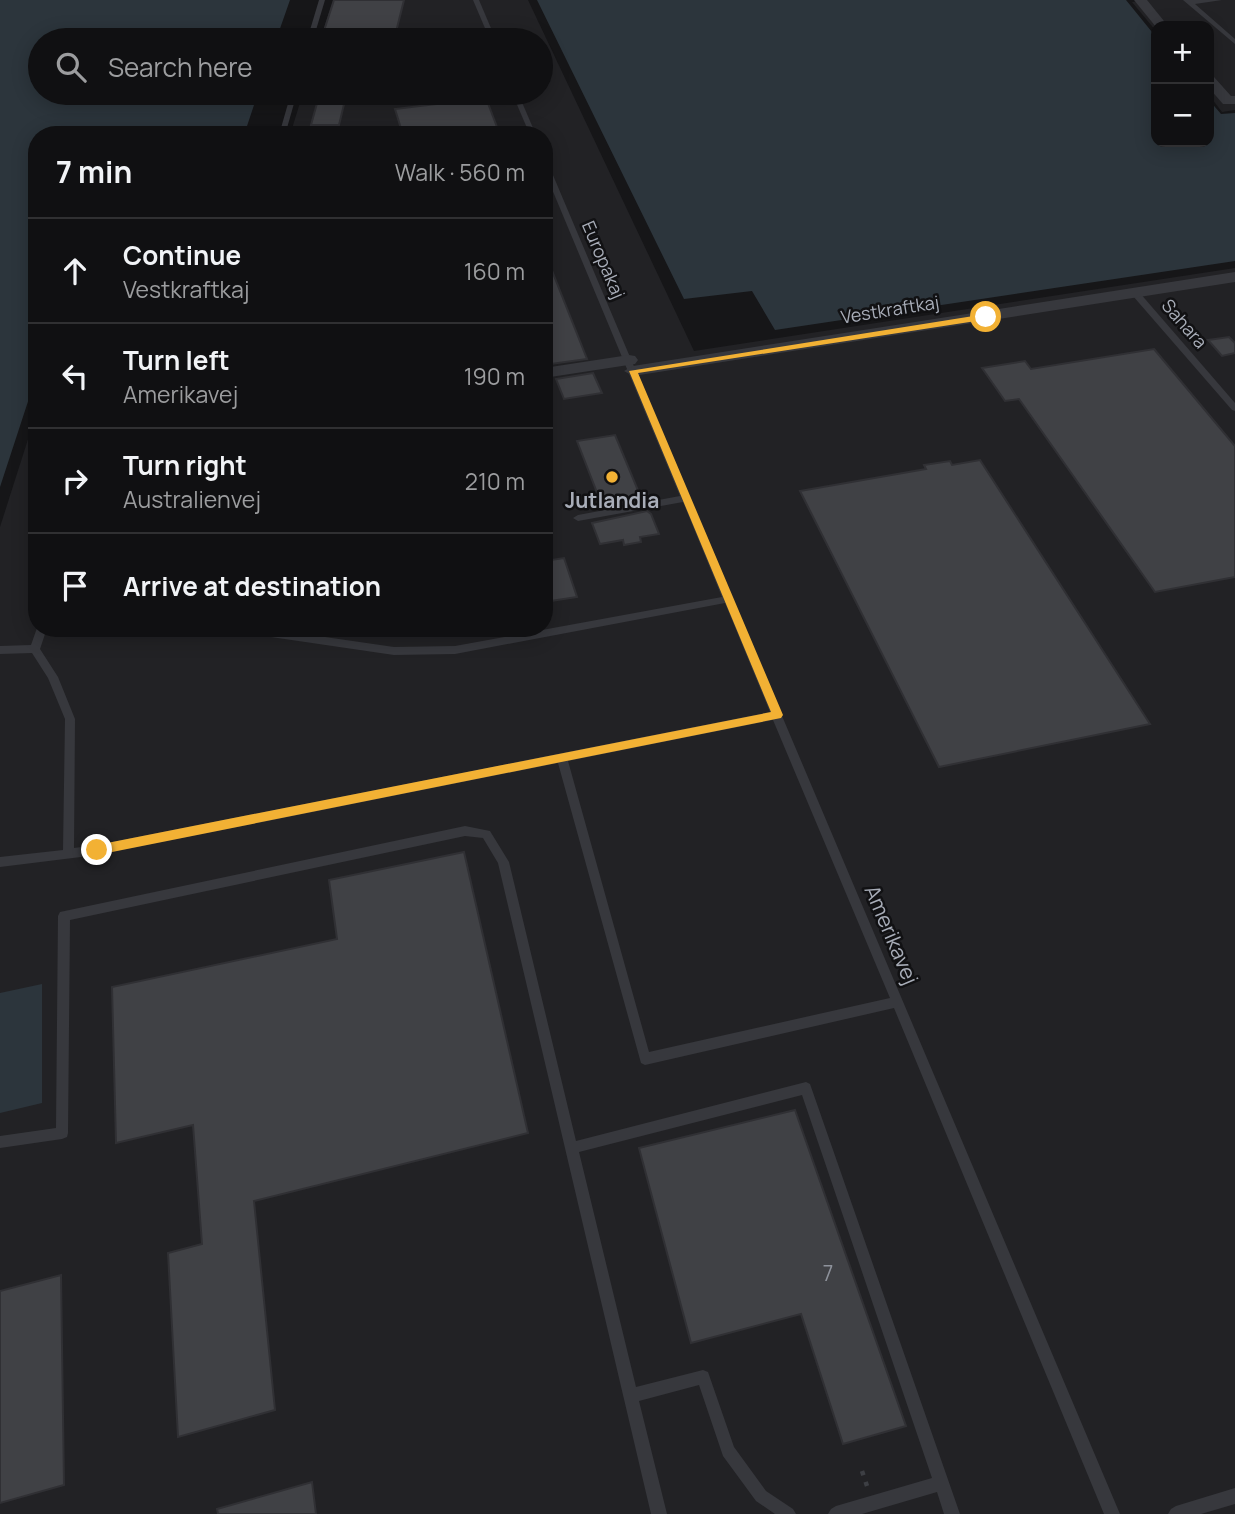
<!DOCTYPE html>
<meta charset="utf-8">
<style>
body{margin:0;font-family:Manrope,sans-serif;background:#19191b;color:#f1f3f6}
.controls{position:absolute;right:21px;top:21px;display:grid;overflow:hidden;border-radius:14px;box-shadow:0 4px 18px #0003}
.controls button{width:63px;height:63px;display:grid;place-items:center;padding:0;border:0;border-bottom:2px solid #303032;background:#101012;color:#f1f3f6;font:35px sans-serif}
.stop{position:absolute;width:21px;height:21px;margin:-16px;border:5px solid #f2b134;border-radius:50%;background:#fff}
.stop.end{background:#f2b134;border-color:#fff;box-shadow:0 2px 7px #0008}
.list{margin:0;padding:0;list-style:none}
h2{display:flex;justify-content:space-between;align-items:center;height:91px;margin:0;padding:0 28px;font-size:30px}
h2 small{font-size:23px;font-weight:400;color:#9c9d9f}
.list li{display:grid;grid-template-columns:46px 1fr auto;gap:21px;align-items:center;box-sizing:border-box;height:105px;padding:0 28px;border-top:2px solid #303032}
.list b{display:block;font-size:26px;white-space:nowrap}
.list p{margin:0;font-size:23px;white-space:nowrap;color:#9c9d9f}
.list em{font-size:23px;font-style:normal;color:#9c9d9f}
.icon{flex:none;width:38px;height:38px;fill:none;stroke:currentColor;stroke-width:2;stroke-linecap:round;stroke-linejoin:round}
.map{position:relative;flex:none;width:1235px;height:1514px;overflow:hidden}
.search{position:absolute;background:#101012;box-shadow:0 4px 18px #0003;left:28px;top:28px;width:525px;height:77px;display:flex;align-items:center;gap:18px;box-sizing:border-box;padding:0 24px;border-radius:38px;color:#9c9d9f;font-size:26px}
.panel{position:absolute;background:#101012;box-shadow:0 4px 18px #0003;left:28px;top:126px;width:525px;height:511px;border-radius:28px}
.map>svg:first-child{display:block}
.built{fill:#222225}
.water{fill:#2c353c}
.building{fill:#404145;stroke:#303034;stroke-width:2}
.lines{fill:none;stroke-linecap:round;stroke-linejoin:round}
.path{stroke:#3d3f44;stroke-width:4.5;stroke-dasharray:4.5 7;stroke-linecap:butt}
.lane{fill:#37383d;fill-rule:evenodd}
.street{fill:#37383d;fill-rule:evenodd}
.route{fill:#f2b134}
.poi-dot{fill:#f2b134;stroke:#111113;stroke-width:2.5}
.labels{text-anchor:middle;stroke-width:5;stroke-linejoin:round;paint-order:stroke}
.far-street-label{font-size:18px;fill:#a8adb8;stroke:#111113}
.poi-label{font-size:21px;font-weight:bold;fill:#a8adb8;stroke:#111113}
.street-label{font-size:21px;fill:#a8adb8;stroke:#111113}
.near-number-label{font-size:21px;fill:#8e929b}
</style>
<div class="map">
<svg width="1235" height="1514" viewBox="0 0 1235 1514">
<rect width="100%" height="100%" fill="#161618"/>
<g class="built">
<polygon points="333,0 528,0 694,351 1235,268 1235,1514 0,1514 0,527 37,411 37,628 544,628 544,135 290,135 303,93 541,93 541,40 320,40"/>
<polygon points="1145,0 1235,0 1235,110 1222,112 1209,95 1209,26 1156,26 1156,31 1132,2"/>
</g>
<g class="water">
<polygon points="0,0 290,0 276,40 40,40 40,93 258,93 244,135 37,135 37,374 0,487"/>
<polygon points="537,0 1126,0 1156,37 1156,142 1209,142 1209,100 1221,114 1235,113 1235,261 775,330 752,291 684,299"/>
<polygon points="42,984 42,1103 0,1113 0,993"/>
</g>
<g class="building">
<polygon points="334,0 404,0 394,40 321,40"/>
<polygon points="319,96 346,96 339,125 311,125"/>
<polygon points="486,98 500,135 403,135 395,109"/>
<polygon points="544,253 545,253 587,359 551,364 549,361 544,362"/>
<polygon points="1229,337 1235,343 1235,353 1222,356 1208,340"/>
<polygon points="1154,349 1235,446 1235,577 1155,592 1019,399 1005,401 982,368 1025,361 1031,369"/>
<polygon points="593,373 602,393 564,399 556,379"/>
<polygon points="615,435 642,500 603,508 577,441"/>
<polygon points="980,460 1150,724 939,767 800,491 926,469 924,465 950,461 952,465"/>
<polygon points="647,511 651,514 659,534 640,537 641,542 624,545 623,540 600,544 592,523"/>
<polygon points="564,558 577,597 544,602 544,561"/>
<polygon points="464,852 528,1133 254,1201 275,1410 178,1437 168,1253 202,1244 193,1125 116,1143 112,987 337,939 329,880"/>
<polygon points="795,1110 906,1426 843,1444 801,1314 691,1343 639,1148"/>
<polygon points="61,1275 64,1485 0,1503 0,1291"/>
<polygon points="312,1482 316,1514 218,1514 217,1509"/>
</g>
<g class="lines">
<polyline class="path" points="862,1471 867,1486"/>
<g class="lane">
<polygon points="319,0 325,0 313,40 307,40"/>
<polygon points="473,0 479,0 496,40 490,40"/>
<polygon points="1183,0 1222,0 1195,4 1235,39 1235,44"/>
<polygon points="291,93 297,93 285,135 279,135"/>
<polygon points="512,93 518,93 536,135 530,135"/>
<path d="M 544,159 L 547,161 L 1120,1514 L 1104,1514 L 894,1008 L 645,1065 L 641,1063 L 558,763 L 97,855 L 0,867 L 0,857 L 63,850 L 65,719 L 48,678 L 32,653 L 0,654 L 0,646 L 31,645 L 37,628 L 47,628 L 40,649 L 58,677 L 75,719 L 74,848 L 97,845 L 770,712 L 725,603 L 455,654 L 394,655 L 237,632 L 232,628 L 263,628 L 394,647 L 455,646 L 722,597 L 683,502 L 578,521 L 573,518 L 578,515 L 680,496 L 544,170 ZM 773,720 L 890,998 L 649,1052 L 568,761 Z"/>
<polygon points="1133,292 1139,292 1235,403 1235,411 1232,410 1133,296"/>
<polygon points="465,826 490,831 509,862 576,1141 806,1082 810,1084 960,1514 944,1514 937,1492 862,1514 828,1514 831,1509 836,1506 932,1478 802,1095 579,1152 636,1387 703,1370 708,1372 734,1447 766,1491 793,1509 796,1514 775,1514 756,1501 723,1456 699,1385 639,1401 667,1514 651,1514 498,863 483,838 465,836 70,920 68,1133 67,1137 62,1139 0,1148 0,1136 56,1128 58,916 60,912"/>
<polygon points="1235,1488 1235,1504 1201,1514 1168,1514 1171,1509 1176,1506"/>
</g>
<g class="street">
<polygon points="1134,0 1147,0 1168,26 1156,27"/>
<polygon points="1209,76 1214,77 1231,96 1235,96 1235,104 1223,104 1209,88"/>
<polygon points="1235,272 1235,282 633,376 624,371 633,366"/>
<polygon points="629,355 635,356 638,360 635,364 544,378 544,368"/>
</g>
</g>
<polygon class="route" points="986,314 989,319 638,373 783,715 781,718 97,855 92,853 92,846 97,845 771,712 629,371"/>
<circle class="poi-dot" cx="612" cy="477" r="7"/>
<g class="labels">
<g class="far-street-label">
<text transform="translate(603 260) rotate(67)" y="6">Europakaj</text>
<text transform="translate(890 310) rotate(-9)" y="6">Vestkraftkaj</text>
<text transform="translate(1184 324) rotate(49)" y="6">Sahara</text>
</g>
<g class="poi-label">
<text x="612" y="508">Jutlandia</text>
</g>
<g class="street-label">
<text transform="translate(891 935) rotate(67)" y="7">Amerikavej</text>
</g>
<g class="near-number-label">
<text x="828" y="1281">7</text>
</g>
</g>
</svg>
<div class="controls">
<button>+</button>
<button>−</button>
</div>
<div class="stop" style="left:986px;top:317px"></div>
<div class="stop end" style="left:97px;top:850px"></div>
<div class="search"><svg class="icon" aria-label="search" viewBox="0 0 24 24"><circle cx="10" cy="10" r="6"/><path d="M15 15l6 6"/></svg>Search here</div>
<section class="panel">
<h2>7 min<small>Walk · 560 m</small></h2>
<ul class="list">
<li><svg class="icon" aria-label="ahead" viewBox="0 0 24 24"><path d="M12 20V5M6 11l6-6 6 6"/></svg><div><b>Continue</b><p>Vestkraftkaj</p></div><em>160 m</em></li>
<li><svg class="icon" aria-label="left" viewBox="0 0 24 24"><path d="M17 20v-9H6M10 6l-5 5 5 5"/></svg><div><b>Turn left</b><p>Amerikavej</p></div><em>190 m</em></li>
<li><svg class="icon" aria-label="right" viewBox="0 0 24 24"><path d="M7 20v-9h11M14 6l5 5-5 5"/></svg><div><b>Turn right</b><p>Australienvej</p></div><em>210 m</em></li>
<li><svg class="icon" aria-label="arrive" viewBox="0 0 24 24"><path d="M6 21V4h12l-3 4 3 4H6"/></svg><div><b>Arrive at destination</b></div></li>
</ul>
</section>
</div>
